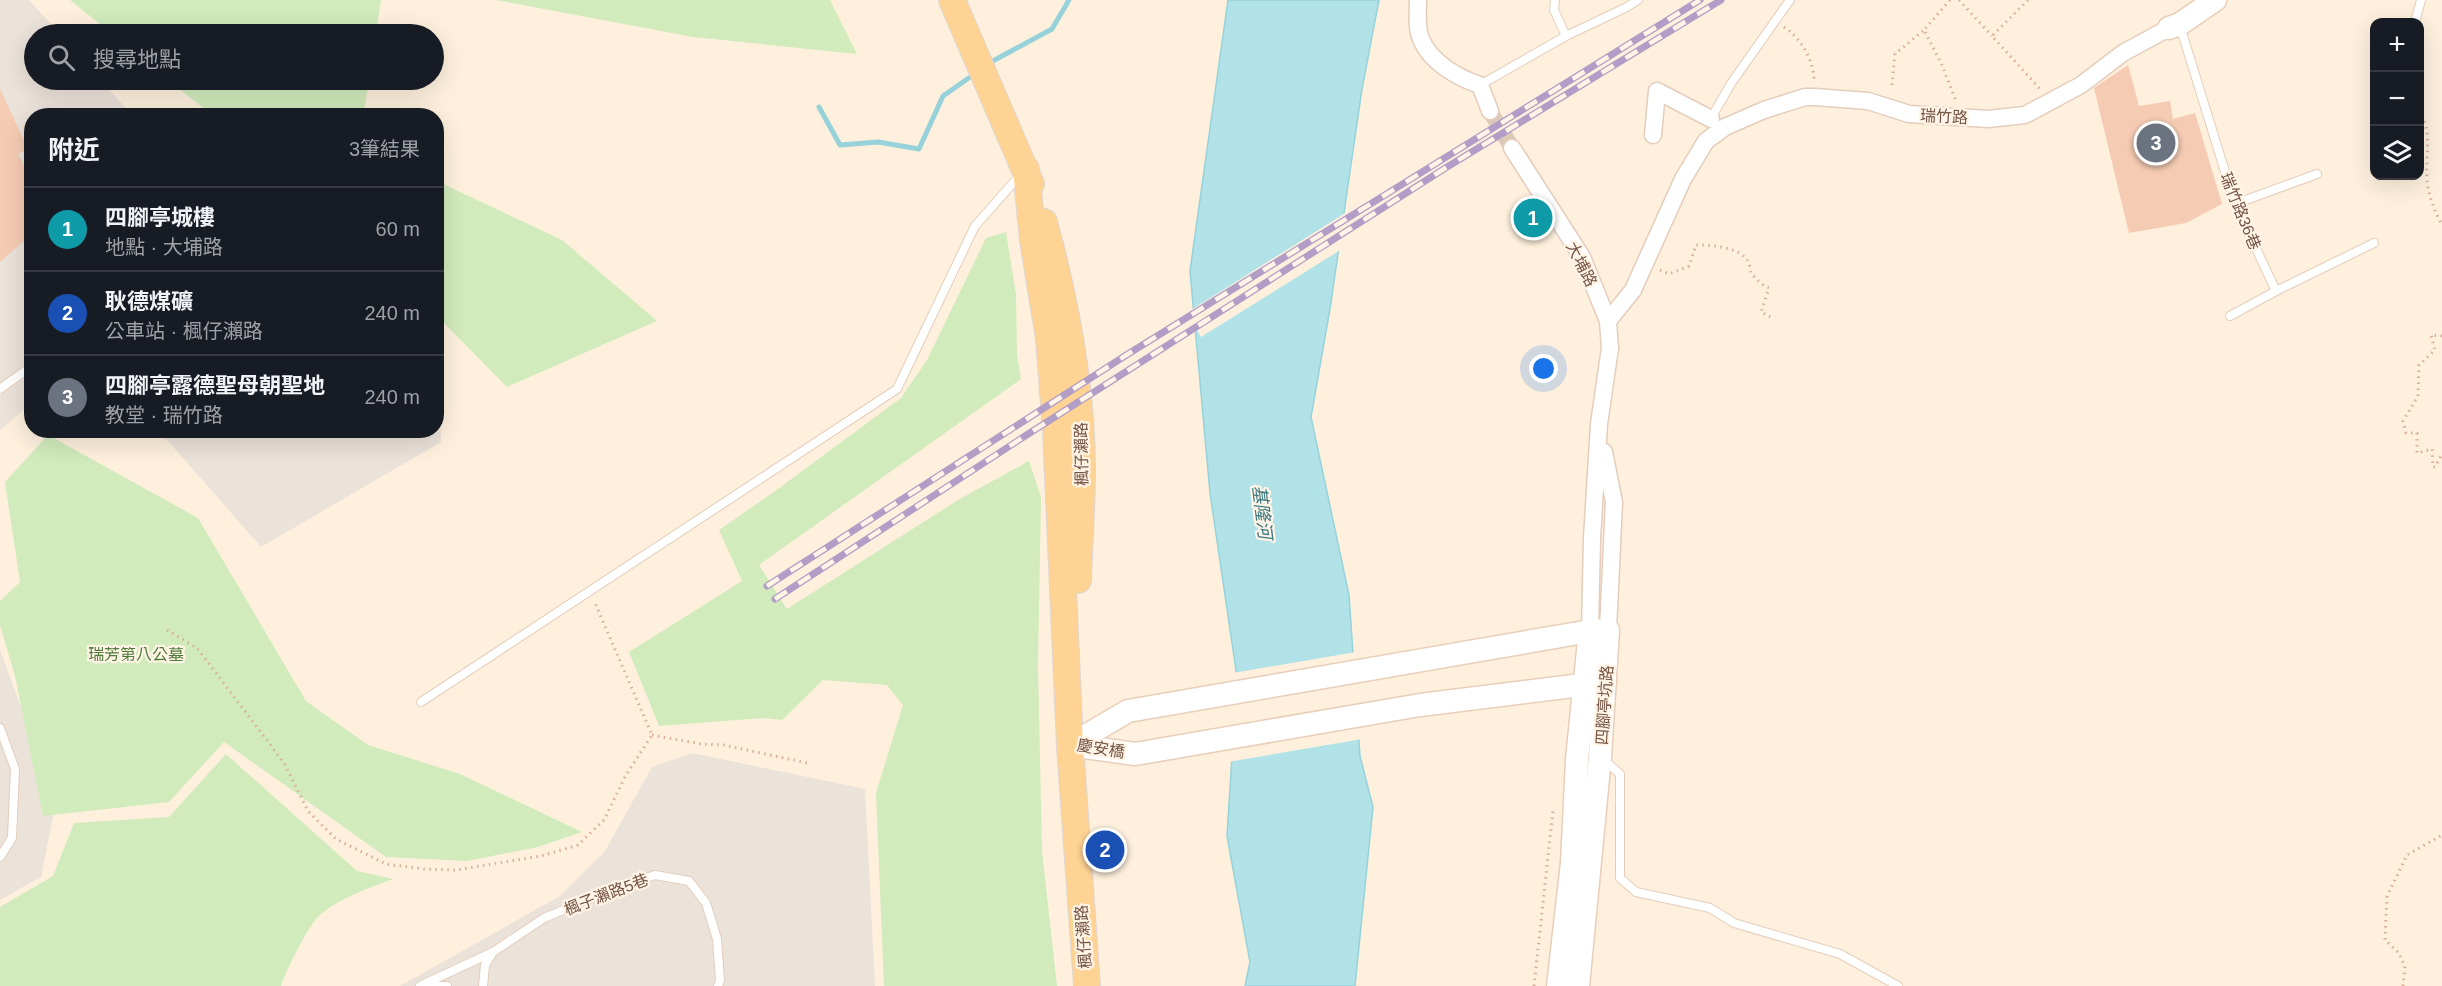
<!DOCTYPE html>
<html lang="zh-TW">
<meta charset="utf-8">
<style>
body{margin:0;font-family:Helvetica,"Noto Sans TC",sans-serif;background:#20242c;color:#f1f3f6}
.controls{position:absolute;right:18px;top:18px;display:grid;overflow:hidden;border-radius:12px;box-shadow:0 6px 24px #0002}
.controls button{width:54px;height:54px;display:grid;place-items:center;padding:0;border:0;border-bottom:2px solid #363941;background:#171b24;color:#f1f3f6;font:30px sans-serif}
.you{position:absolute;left:1544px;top:369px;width:21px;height:21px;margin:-15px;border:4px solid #fff;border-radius:50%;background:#1a73e8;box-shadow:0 0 0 9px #1a73e833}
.badge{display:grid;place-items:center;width:39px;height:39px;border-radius:50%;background:#0f766e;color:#fff;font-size:20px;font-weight:700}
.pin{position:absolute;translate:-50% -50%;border:3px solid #fff;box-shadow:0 2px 6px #0006}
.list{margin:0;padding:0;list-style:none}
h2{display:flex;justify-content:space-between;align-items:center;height:78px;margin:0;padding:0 24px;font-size:26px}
h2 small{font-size:20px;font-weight:400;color:#9ea1a6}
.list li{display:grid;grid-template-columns:39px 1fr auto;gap:18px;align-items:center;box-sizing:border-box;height:84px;padding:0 24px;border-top:2px solid #363941}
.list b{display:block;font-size:22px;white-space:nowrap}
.list p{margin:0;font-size:20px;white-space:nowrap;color:#9ea1a6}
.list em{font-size:20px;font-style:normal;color:#9ea1a6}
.icon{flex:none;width:33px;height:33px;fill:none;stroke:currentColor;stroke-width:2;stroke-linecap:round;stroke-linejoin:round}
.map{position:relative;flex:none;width:2442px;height:986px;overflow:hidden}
.search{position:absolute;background:#171b24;box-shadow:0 6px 24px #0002;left:24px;top:24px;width:420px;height:66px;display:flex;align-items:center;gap:15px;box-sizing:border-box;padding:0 21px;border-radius:33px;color:#9ea1a6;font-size:22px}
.panel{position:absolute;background:#171b24;box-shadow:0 6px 24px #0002;left:24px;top:108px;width:420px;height:330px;border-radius:24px}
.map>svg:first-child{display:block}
.industrial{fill:#ebe2da}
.green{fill:#d1ebbc}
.water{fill:#b1e2e8;stroke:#97d2da;stroke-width:1.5}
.pier{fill:#fef0dd}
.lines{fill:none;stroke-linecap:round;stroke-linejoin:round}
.stream{stroke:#97d2da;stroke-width:5}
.building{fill:#f5cbb3}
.street-tunnel{stroke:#dcc9b7;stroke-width:16;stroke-dasharray:16 8;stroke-linecap:butt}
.lane-casing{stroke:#e4cdbc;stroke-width:10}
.street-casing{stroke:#e4cdbc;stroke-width:19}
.secondary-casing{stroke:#e9ceb9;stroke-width:25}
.primary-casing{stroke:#ded6d2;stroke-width:28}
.path{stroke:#d9ae97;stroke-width:3;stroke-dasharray:1.5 4.5;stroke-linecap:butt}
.lane{stroke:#fff;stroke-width:8}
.street{stroke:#fff;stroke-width:16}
.secondary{stroke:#fff;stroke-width:22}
.primary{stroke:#ffd393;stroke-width:26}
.rail-casing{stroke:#b29dc6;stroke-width:7}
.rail{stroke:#fff4e5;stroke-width:4.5;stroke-dasharray:14;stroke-linecap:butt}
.labels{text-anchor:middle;stroke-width:4.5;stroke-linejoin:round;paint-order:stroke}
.street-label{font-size:16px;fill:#745445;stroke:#fff4e5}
.park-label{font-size:16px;fill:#517b3c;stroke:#fff4e5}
.water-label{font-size:18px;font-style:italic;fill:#3b7983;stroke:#fff4e5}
</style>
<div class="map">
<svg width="2442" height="986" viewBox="0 0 2442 986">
<rect width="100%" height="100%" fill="#fef0dd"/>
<g class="industrial">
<polygon points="0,0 29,0 60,34 34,34 34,80 100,80 132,115 32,116 31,403 0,430"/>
<polygon points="437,367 439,370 441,442 261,547 168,441 148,431 436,430"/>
<polygon points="0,650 56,802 41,877 0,900"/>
<polygon points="692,753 865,789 875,986 400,986 560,896 605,851 652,767"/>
</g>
<g class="green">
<polygon points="70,0 381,0 376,34 112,34"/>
<polygon points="496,0 830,0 857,54 693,37"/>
<polygon points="168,80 369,80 363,116 212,115"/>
<polygon points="437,181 562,240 657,321 507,387 437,316"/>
<polygon points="1006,232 1016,294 1017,355 1021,379 759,565 787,609 958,500 1029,461 1041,497 1038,665 1042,851 1057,986 884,986 876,793 903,705 887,685 823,680 782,720 763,718 659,726 629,652 742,581 719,530 771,494 901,398 927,360 986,238"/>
<polygon points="48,435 198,518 306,701 368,745 460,774 582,832 538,847 467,861 386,857 224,742 169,802 43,816 15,676 0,625 0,601 20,582 5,482"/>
<path d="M 226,754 L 357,871 L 393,879 C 371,887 335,900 318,917 C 307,928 286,971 281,986 L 0,986 L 0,907 L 53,876 L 74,823 L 169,817 Z"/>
</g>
<polygon class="water" points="1228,0 1379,0 1362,89 1330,309 1311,417 1349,595 1360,756 1373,807 1355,986 1245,986 1250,962 1227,836 1237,677 1210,493 1190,271"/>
<g class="pier">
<polygon points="1347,212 1342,249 1201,337 1192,322 1191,310"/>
<polygon points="1356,652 1362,739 1228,762 1233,673"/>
</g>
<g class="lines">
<g class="stream">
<polyline points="991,62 1052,29 1069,0"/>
<polyline points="819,107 840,145 878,142 919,149 943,96 973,75"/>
</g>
</g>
<g class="building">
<polygon points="2128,65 2139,106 2170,101 2173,119 2195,113 2222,204 2186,223 2129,233 2094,88"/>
<polygon points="0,89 28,149 18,154 32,181 32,234 0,262"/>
</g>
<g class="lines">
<polyline class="street-tunnel" points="1490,111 1512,148"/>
<defs>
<g id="lane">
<polyline points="1555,0 1554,10 1566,36"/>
<polyline points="2415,22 2421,0"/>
<polyline points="2180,26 2235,204 2276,291 2374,243"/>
<polyline points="1480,85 1566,36 1627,7 1638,0"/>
<polyline points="1710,120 1732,82 1790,0"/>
<polyline points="2235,204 2317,174"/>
<polyline points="2230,316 2276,291"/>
<polyline points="0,389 32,366"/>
<polyline points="421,702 897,389 975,226 1021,174"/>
<polyline points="0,728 15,769 12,838 0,857"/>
<polyline points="1603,759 1620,774 1620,878 1636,892 1710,908 1734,923 1840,954 1898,986"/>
<polyline points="420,986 493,952 544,918 619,887 655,875 689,881 706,903 717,939 720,980 718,986"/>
<polyline points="428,986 447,986"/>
<polyline points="483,986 485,965 493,952"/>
</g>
<g id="street">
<path d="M 1418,0 C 1418,12 1416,28 1421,39 C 1430,62 1458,78 1480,85 L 1490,111"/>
<polyline points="1653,135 1657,91 1711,119"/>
<polyline points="1512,148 1582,257 1608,321 1610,348 1599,424 1592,538 1590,631"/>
<polyline points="1608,321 1633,290 1683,179 1706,141 1725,127 1764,110 1805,97 1814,97 1868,101 1909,114 1988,119 2025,115 2081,85 2123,53 2169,28"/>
<polyline points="1604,452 1614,502 1608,630"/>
</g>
<g id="secondary">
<polyline points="2169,28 2180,24 2215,0"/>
<polyline points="1070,745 1128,711 1590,631 1608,630 1600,757 1578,986"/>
<polyline points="1070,745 1135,754 1420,705 1605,682"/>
<polyline points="1558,986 1572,863 1577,759 1590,631"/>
</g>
<g id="primary">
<polyline points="952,0 1031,184"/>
<polyline points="1026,169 1033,240 1049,338 1056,431 1070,745 1087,986"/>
<path d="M 1044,222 C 1066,303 1082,386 1082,470 C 1082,507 1079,544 1078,580"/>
</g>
</defs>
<use href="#lane" class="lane-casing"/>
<use href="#street" class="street-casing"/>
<use href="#secondary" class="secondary-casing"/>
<use href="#primary" class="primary-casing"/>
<g class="path">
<polyline points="1950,0 1924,30 1941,63 1956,101"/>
<polyline points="1959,0 1992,36"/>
<polyline points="2028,0 1992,36 2040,89"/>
<path d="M 1784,27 C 1802,39 1814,61 1814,82"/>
<polyline points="1892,85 1895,54 1924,30"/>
<path d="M 2420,110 C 2433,137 2425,152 2427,180 C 2428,195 2435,212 2442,225"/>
<path d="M 1660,270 L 1669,274 L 1689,266 L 1696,245 C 1711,245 1742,247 1749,263 C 1750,266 1750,270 1751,272 C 1754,278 1763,286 1769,288 L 1761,312 L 1772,318"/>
<polyline points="2442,336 2431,335 2435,350 2419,365 2418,396 2403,421 2406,433 2417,433 2417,453 2432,449 2433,467 2435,467 2442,454"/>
<polyline points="167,630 197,648 284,763 308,811 336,839 386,864 424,869 456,870 541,856 578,845 604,820 626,775 652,735 595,603"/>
<polyline points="652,735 701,744 724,745 807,763"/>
<polyline points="1534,986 1553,810"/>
<polyline points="2403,986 2405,966 2398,952 2385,940 2387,896 2407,855 2442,835"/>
</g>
<use href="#lane" class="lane"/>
<use href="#street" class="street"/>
<use href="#secondary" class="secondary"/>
<use href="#primary" class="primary"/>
<defs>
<g id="rail">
<polyline points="767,586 1128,354 1700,0"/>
<polyline points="775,599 1025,436 1447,167 1721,0"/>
</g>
</defs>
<use href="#rail" class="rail-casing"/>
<use href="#rail" class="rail"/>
</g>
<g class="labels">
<g class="street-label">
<text transform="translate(1944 116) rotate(3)" y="6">瑞竹路</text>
<text transform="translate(2241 211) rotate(68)" y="6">瑞竹路36巷</text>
<text transform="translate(1582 264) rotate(63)" y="6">大埔路</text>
<text transform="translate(1081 454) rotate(-91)" y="6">楓仔瀨路</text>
<text transform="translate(1604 705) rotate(-86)" y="6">四腳亭坑路</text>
<text transform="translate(1101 748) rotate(9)" y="6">慶安橋</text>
<text transform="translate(606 894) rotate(-21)" y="6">楓子瀨路5巷</text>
<text transform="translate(1083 937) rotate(-94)" y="6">楓仔瀨路</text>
</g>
<g class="park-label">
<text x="136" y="660">瑞芳第八公墓</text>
</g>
<g class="water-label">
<text transform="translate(1262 512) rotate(83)" y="6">基隆河</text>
</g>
</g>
</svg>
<div class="controls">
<button>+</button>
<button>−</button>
<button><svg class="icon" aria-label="layers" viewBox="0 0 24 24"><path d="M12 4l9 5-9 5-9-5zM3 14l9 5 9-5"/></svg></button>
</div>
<div class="you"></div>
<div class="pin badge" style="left:1533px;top:218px;background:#0f9aa8">1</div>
<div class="pin badge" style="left:1105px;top:850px;background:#1a4fb4">2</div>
<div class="pin badge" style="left:2156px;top:143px;background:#6b7280">3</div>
<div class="search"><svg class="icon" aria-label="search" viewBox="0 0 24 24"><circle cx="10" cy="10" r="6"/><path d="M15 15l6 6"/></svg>搜尋地點</div>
<section class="panel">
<h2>附近<small>3筆結果</small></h2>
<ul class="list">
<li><span class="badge" style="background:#0f9aa8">1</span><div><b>四腳亭城樓</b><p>地點 · 大埔路</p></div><em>60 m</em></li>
<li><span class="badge" style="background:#1a4fb4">2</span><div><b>耿德煤礦</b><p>公車站 · 楓仔瀨路</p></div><em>240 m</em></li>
<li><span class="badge" style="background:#6b7280">3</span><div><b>四腳亭露德聖母朝聖地</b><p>教堂 · 瑞竹路</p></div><em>240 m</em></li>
</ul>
</section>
</div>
